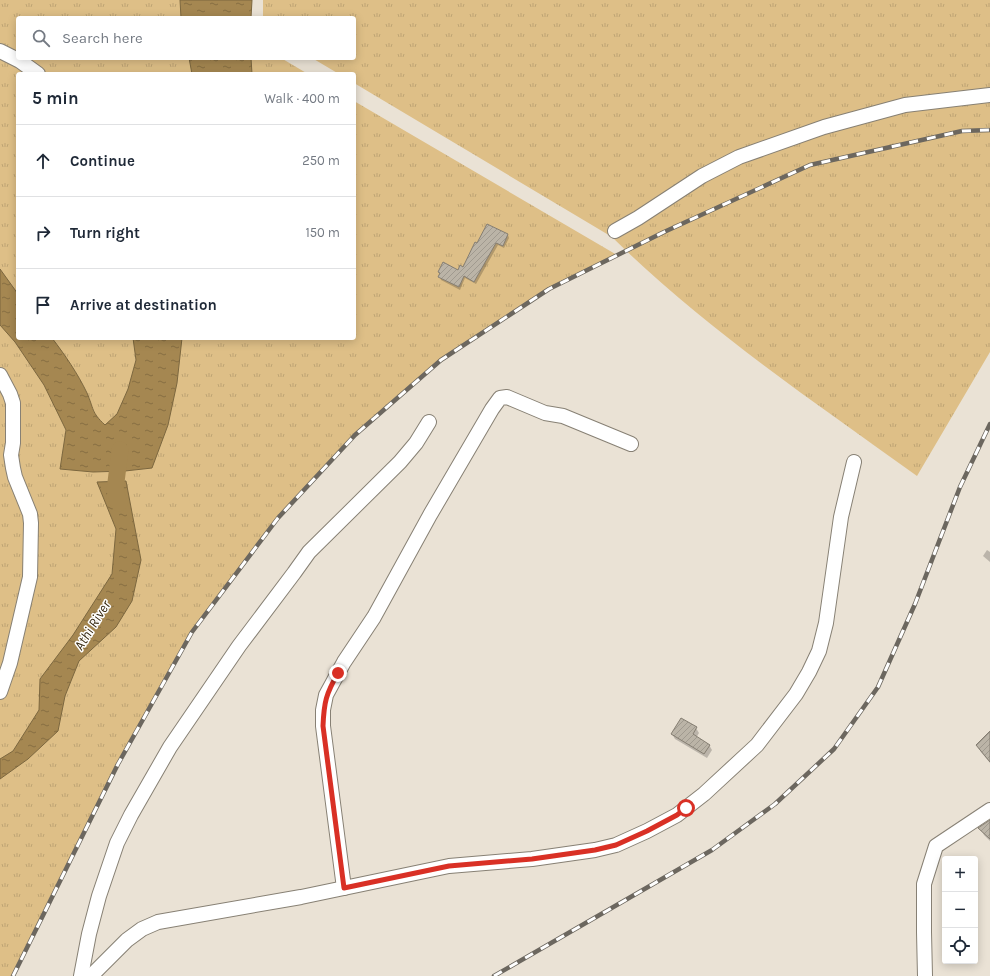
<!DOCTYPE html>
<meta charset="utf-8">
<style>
body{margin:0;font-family:Karla,sans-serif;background:#f6f6f7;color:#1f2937}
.controls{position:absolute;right:12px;bottom:12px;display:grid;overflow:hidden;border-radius:4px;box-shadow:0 2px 10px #0003}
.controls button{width:36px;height:36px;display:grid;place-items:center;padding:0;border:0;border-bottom:1px solid #e0e1e3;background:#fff;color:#1f2937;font:20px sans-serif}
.stop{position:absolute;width:12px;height:12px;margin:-9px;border:3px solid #d93025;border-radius:50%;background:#fff}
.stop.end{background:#d93025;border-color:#fff;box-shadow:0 1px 4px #0008}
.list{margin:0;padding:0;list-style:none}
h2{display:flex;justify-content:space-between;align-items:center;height:52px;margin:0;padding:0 16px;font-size:17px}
h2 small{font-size:13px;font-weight:400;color:#747a83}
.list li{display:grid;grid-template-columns:26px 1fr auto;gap:12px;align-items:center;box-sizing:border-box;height:72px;padding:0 16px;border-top:1px solid #e0e1e3}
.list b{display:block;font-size:15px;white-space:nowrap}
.list em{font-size:13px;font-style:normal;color:#747a83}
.icon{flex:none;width:22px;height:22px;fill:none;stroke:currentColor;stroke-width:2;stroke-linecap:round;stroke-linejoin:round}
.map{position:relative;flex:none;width:990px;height:976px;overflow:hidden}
.search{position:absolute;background:#fff;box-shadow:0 2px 10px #0003;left:16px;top:16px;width:340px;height:44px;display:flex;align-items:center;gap:10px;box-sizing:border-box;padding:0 14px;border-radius:4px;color:#747a83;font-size:15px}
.panel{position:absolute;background:#fff;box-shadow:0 2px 10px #0003;left:16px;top:72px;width:340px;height:268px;border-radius:4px}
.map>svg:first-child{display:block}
.grass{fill:url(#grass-tufts)}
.water{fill:url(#water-ripples);stroke:#7c673f}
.shadow{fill:#0003}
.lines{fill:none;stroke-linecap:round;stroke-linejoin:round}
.river{stroke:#a58751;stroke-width:17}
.building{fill:url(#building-hatch);stroke:#857e72}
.minor-casing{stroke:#878074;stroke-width:16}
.minor{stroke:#fff;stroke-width:14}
.rail-casing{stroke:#6c675f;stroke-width:4.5}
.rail{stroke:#fff;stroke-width:3;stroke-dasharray:9;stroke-linecap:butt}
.route{stroke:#d93025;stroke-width:5}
.labels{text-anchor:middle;stroke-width:3;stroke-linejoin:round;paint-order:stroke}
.water-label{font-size:14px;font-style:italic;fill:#35270e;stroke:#fff}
</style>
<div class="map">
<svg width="990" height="976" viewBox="0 0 990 976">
<defs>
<pattern id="grass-tufts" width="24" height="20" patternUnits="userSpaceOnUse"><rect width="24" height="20" fill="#debf87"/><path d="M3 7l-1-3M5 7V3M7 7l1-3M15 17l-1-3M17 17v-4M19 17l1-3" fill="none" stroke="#bea474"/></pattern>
<pattern id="water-ripples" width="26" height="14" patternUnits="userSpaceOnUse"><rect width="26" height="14" fill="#a58751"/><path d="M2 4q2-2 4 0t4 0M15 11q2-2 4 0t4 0" fill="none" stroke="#866e42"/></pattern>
<pattern id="building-hatch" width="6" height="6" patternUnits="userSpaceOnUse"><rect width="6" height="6" fill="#bbb4a7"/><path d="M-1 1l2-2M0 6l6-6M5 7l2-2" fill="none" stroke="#a09a8f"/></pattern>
</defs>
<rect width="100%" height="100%" fill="#eae2d5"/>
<g class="grass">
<polygon points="0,0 201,0 217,18 18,18 18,58 281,58 308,74 18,74 18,338 354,338 354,101 617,255 549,289 441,360 355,435 278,518 192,632 118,764 13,976 0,976"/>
<path d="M 263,0 L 990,0 L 990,352 L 917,476 C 812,400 704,328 612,237 L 354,83 L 354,74 L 339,74 L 312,58 L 354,58 L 354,18 L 263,18 Z"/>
</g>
<g class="water">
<polygon points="180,0 252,0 251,18 181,18"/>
<polygon points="189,58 251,58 252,74 192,74"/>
<path d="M 0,269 L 18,294 L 18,338 L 52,338 C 65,355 78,374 87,393 C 94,409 91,412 105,425 L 117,414 L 128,389 L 136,360 L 133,338 L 182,338 L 177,383 L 168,425 L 152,468 L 125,471 L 93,472 L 60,469 L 66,430 L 44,385 L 15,342 L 0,325 Z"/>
<polygon points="126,481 141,560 132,601 116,627 79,661 65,696 58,731 28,759 0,779 0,759 13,751 39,710 40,679 73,635 112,574 116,529 97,482"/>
</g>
<g class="shadow">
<polygon points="487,225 508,235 509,238 504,248 498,245 476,284 465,278 460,290 441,280 439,272 459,271 464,268 478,244"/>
<polygon points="987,550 990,552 990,562 983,556"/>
<polygon points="696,728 699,733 696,738 709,745 712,750 707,758 675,739 672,734"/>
<polygon points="990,732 990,763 981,752 977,746"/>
<polygon points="990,821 990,841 984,835 980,828"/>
</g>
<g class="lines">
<polyline class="river" points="119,503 115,490 120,450"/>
</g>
<g class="building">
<polygon points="487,224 508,234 503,246 496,243 474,282 464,276 459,287 438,277 440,273 438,272 443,262 458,270 460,265 463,267 475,242 477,243"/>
<polygon points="681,718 697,727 693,734 710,745 704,754 671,734"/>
<polygon points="990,731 990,762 976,745"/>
<polygon points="990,820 990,839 978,828"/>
</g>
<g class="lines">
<defs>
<g id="minor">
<polyline points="0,51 20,61 38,74"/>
<polyline points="615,231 638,218 702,176 739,157 824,127 905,105 990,95"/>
<polyline points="0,375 10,394 13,403 13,443 11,455 13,468 15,477 30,514 31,523 30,577 10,663 0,692"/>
<polyline points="344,888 323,726 323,710 326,695 344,662 374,617 430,515 492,409 500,398 507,397 545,413 563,416 631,444"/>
<polyline points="81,976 89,934 99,896 117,843 131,815 170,747 239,646 294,573 309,552 400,462 416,443 429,422"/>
<polyline points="91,976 127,940 142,929 158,922 301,897 449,866 532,859 595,850 616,845 647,831 677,815 704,794 757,745 796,694 809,672 819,651 826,623 841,517 854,462"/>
<polyline points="925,976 924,932 924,884 936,846 990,810"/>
</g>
</defs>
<use href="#minor" class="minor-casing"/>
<use href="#minor" class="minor"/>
<defs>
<g id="rail">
<polyline points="13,976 118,764 192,632 278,518 355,435 441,360 549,289 664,232 810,165 962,131 990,130"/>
<polyline points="494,976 712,850 775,804 834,749 878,687 915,604 960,487 990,424"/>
</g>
</defs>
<use href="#rail" class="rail-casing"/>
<use href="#rail" class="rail"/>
</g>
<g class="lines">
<path class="route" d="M 338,673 C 326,694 324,702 323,726 L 344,888 L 449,866 L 532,859 L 595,850 L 616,845 L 647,831 L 677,815 L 686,808"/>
</g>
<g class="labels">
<g class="water-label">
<text transform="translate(92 625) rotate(-58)" y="5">Athi River</text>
</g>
</g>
</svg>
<div class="controls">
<button>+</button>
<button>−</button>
<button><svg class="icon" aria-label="locate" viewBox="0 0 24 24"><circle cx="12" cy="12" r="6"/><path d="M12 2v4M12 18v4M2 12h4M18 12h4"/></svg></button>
</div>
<div class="stop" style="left:686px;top:808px"></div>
<div class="stop end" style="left:338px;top:673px"></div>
<div class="search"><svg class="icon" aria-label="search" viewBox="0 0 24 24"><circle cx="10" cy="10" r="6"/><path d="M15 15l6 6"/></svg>Search here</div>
<section class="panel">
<h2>5 min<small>Walk · 400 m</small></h2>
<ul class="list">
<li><svg class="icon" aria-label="ahead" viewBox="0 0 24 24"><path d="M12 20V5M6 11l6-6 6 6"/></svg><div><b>Continue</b></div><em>250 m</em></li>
<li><svg class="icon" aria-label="right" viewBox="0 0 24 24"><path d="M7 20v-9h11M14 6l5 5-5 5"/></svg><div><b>Turn right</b></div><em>150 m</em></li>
<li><svg class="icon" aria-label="arrive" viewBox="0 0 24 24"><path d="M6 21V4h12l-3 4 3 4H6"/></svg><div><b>Arrive at destination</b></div></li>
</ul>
</section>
</div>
